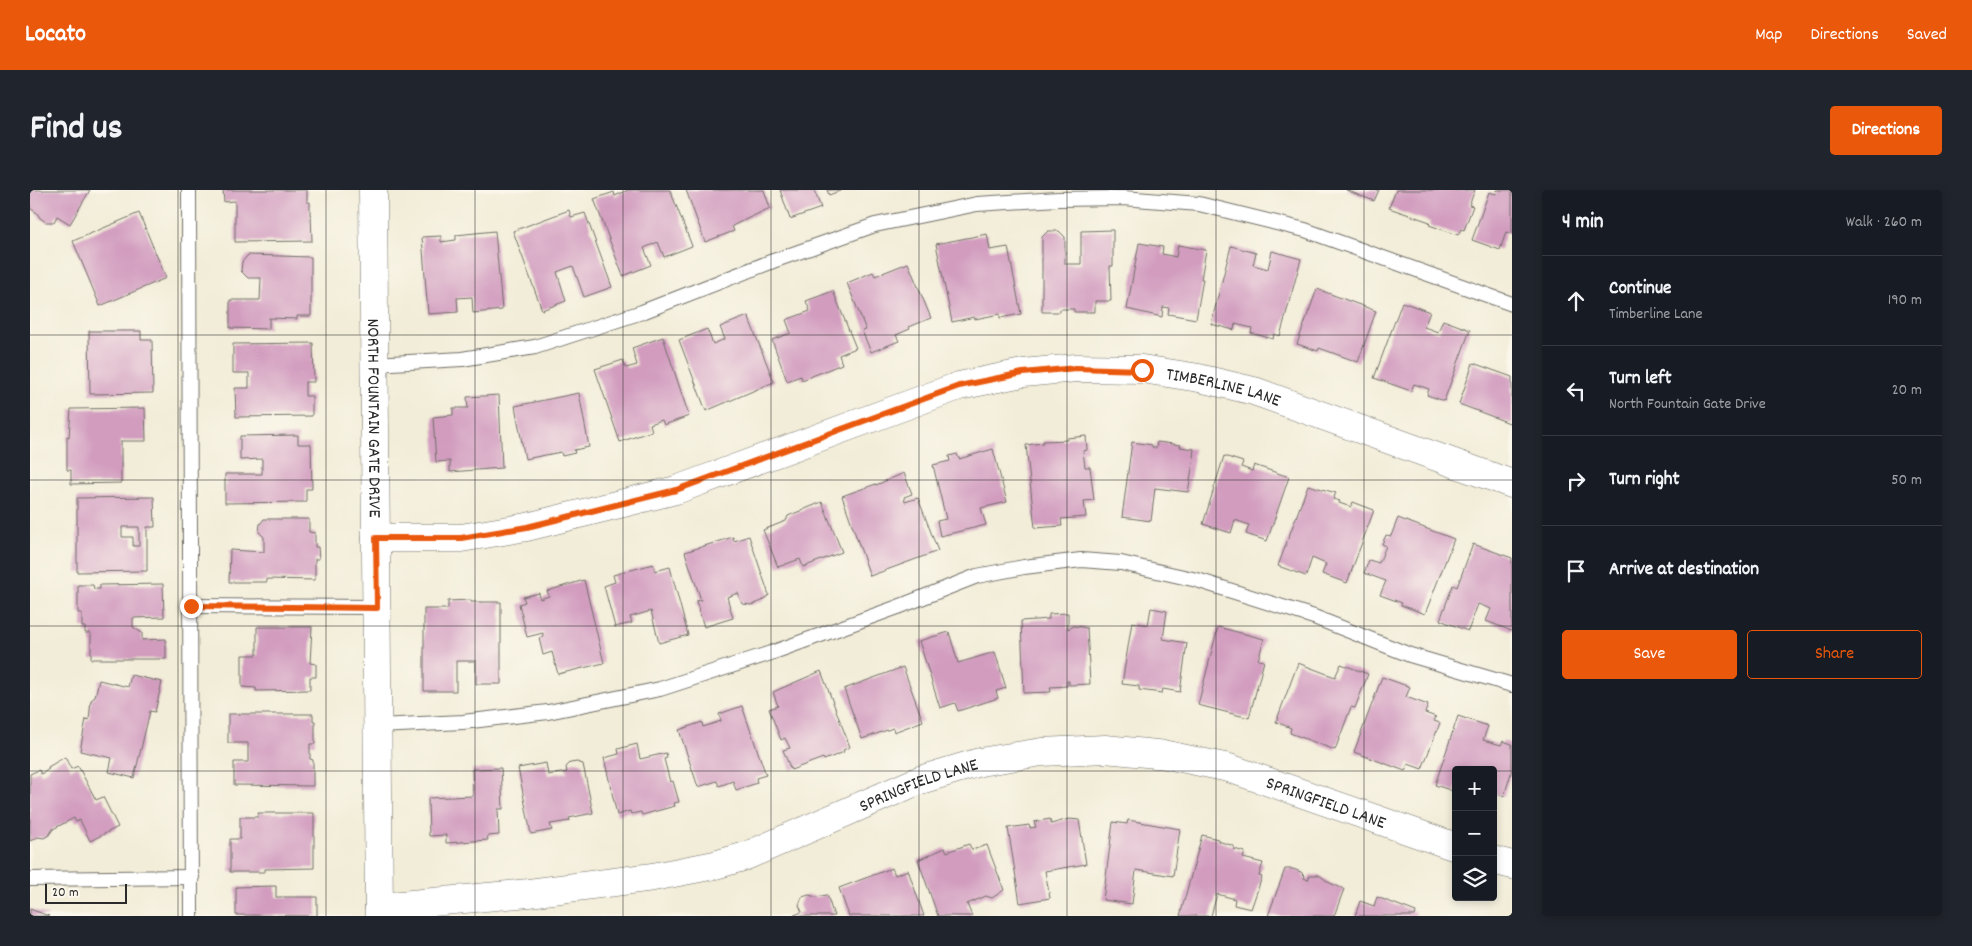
<!DOCTYPE html>
<meta charset="utf-8">
<style>
body{margin:0;font-family:Dekko,sans-serif;background:#20242c;color:#f1f3f6}
.controls{position:absolute;right:15px;bottom:15px;display:grid;overflow:hidden;border-radius:5px;box-shadow:0 2px 8px #0003}
.controls button{width:45px;height:45px;display:grid;place-items:center;padding:0;border:0;border-bottom:1px solid #363941;background:#171b24;color:#f1f3f6;font:25px sans-serif}
.scale{position:absolute;left:15px;bottom:12px;width:82px;box-sizing:border-box;padding-left:5px;border:2px solid #2b2b2b;border-top:0;font-size:14px;line-height:18px;white-space:nowrap;color:#2b2b2b;-webkit-text-stroke:4px #fbf7ec;paint-order:stroke}
.stop{position:absolute;width:15px;height:15px;margin:-11px;border:4px solid #ea580c;border-radius:50%;background:#fff}
.stop.end{background:#ea580c;border-color:#fff;box-shadow:0 1px 5px #0008}
.list{margin:0;padding:0;list-style:none}
h2{display:flex;justify-content:space-between;align-items:center;height:65px;margin:0;padding:0 20px;font-size:21px}
h2 small{font-size:16px;font-weight:400;color:#9ea1a6}
.list li{display:grid;grid-template-columns:32px 1fr auto;gap:15px;align-items:center;box-sizing:border-box;height:90px;padding:0 20px;border-top:1px solid #363941}
.list b{display:block;font-size:19px;white-space:nowrap}
.list p{margin:0;font-size:16px;white-space:nowrap;color:#9ea1a6}
.list em{font-size:16px;font-style:normal;color:#9ea1a6}
.actions{display:flex;gap:10px;padding:15px 20px}
.actions a{flex:1;padding:11px 0;border:1px solid #ea580c;border-radius:5px;text-align:center;font-size:18px;color:#ea580c}
.actions .main{background:#ea580c;color:#fff}
.icon{flex:none;width:28px;height:28px;fill:none;stroke:currentColor;stroke-width:2;stroke-linecap:round;stroke-linejoin:round}
.map{position:relative;flex:none;width:1482px;height:726px;overflow:hidden;border-radius:5px}
header{display:flex;align-items:center;gap:30px;box-sizing:border-box;height:70px;padding:0 25px;background:#ea580c;color:#fff}
header strong{font-size:24px}
nav{display:flex;gap:28px;margin-inline-start:auto;font-size:18px}
.intro{display:flex;align-items:center;justify-content:space-between;box-sizing:border-box;height:120px;padding:0 30px}
h1{margin:0;font-size:35px}
.button{padding:12px 22px;border-radius:5px;background:#ea580c;color:#fff;font-size:18px;font-weight:700}
main{display:flex;gap:30px;padding:0 30px}
aside{flex:1;background:#171b24;border-radius:5px;box-shadow:0 2px 8px #0003}
.map>svg:first-child{display:block}
.building{fill:#d29cbf;fill-rule:evenodd}
.lines{fill:none;stroke-linecap:round;stroke-linejoin:round}
.service-casing{stroke:#716f68;stroke-width:16}
.minor-casing{stroke:#716f68;stroke-width:29}
.service{stroke:#fff;stroke-width:14}
.minor{stroke:#fff;stroke-width:28}
.route{stroke:#ea580c;stroke-width:6}
.grid{fill:none;stroke:#2b2b2b;stroke-width:1;stroke-opacity:0.55}
.labels{text-anchor:middle;stroke-width:4;stroke-linejoin:round;paint-order:stroke}
.street-label{font-size:18px;fill:#2b2b2b;stroke:#fbf7ec}
</style>
<header>
<strong>Locato</strong>
<nav><a>Map</a><a>Directions</a><a>Saved</a></nav>
</header>
<div class="intro"><h1>Find us</h1><a class="button">Directions</a></div>
<main>
<div class="map">
<svg width="1482" height="726" viewBox="0 0 1482 726">
<rect width="100%" height="100%" fill="#fbf7ec"/>
<filter id="ink" filterUnits="userSpaceOnUse"><feTurbulence type="fractalNoise" baseFrequency=".02" numOctaves="2"/><feDisplacementMap in="SourceGraphic" scale="10" xChannelSelector="R" yChannelSelector="G"/><feConvolveMatrix kernelMatrix="1 2 1 2 8 2 1 2 1" color-interpolation-filters="sRGB"/></filter>
<filter id="wash" filterUnits="userSpaceOnUse"><feTurbulence type="fractalNoise" baseFrequency=".0096" numOctaves="4" result="noise"/><feDisplacementMap in="SourceGraphic" scale="20" xChannelSelector="R" yChannelSelector="G"/><feGaussianBlur stdDeviation="1.12" result="paint"/><feColorMatrix in="noise" values="0 0 0 0 0 0 0 0 0 0 0 0 0 0 0 0 0 1.4 0 .05"/><feComposite in="paint" operator="in"/></filter>
<g filter="url(#wash)">
<rect width="100%" height="100%" fill="#f2edd8"/>
<g id="blocks">
<g class="building">
<polygon points="0,0 60,0 40,34 27,26 24,32 16,32 10,28 7,23 0,18"/>
<polygon points="193,0 277,0 277,12 280,12 280,25 281,25 282,51 205,52 205,11 194,12"/>
<polygon points="598,0 640,0 662,56 634,67 628,52 614,58 621,75 593,86 564,9 584,2 585,6"/>
<polygon points="656,0 734,0 740,18 702,36 704,41 675,52"/>
<polygon points="750,0 784,0 791,18 760,29"/>
<polygon points="797,0 812,0 799,5"/>
<polygon points="1316,0 1349,0 1344,11"/>
<polygon points="1366,0 1445,0 1439,15 1443,16 1434,40 1431,39 1428,45 1399,35 1400,32 1359,18"/>
<polygon points="1467,0 1482,0 1482,44 1476,42 1470,60 1442,50 1459,2 1466,4"/>
<polygon points="539,20 541,27 555,23 582,97 554,107 543,76 527,82 536,111 512,120 483,41"/>
<polygon points="109,23 136,88 70,116 43,51"/>
<polygon points="1083,40 1083,76 1080,76 1081,111 1065,111 1065,122 1044,122 1044,119 1030,119 1030,122 1012,122 1012,47 1018,41 1029,41 1035,47 1035,74 1051,74 1051,41"/>
<polygon points="465,41 472,120 443,123 442,107 427,108 428,122 398,124 392,47 411,46 411,52 426,50 426,45"/>
<polygon points="957,44 960,60 978,57 991,124 970,128 970,124 945,129 944,127 922,132 906,54"/>
<polygon points="1109,53 1133,57 1132,64 1146,67 1148,55 1176,60 1171,89 1173,89 1166,129 1138,124 1139,118 1133,117 1132,127 1097,119"/>
<polygon points="1201,56 1226,63 1223,75 1238,79 1242,61 1271,69 1250,146 1244,144 1243,149 1221,143 1222,138 1205,134 1204,140 1181,134"/>
<polygon points="218,65 281,67 281,126 267,126 267,129 239,128 239,139 200,138 200,110 230,110 231,88 218,88 211,81 212,72"/>
<polygon points="878,73 901,128 879,137 880,139 866,145 869,151 841,162 832,141 836,140 817,93 843,82 845,86"/>
<polygon points="1287,99 1346,121 1328,172 1289,158 1288,161 1267,154"/>
<polygon points="803,101 826,158 809,165 812,174 772,190 771,186 757,191 742,150 761,143 756,130 780,121 776,111"/>
<polygon points="1372,112 1400,122 1394,137 1408,142 1413,130 1440,140 1414,211 1397,205 1399,199 1384,194 1381,201 1344,188"/>
<polygon points="718,126 744,192 676,221 649,150 677,139 683,154 695,149 690,137"/>
<polygon points="59,141 111,141 111,150 122,150 123,203 60,204"/>
<polygon points="633,147 659,226 634,235 632,230 620,234 622,241 590,252 565,179 593,170 596,178 607,175 602,158"/>
<polygon points="283,153 284,192 275,192 275,206 282,206 282,226 206,227 205,198 219,198 219,183 203,183 203,154"/>
<polygon points="1443,173 1482,187 1482,234 1429,214"/>
<polygon points="549,203 559,257 544,260 545,263 532,266 531,262 495,269 485,216"/>
<polygon points="469,205 472,278 420,282 420,271 406,272 403,227 423,225 423,218 438,218 437,207"/>
<polygon points="115,218 116,251 91,251 91,293 41,294 41,280 37,280 37,246 39,247 41,219"/>
<polygon points="268,245 268,254 281,254 282,299 276,299 276,312 195,313 195,284 232,284 232,269 210,270 210,246"/>
<polygon points="1056,246 1057,260 1053,261 1055,277 1060,277 1064,310 1054,311 1056,327 1031,329 1032,336 1005,338 996,255 1013,253 1013,251 1037,250 1037,248"/>
<polygon points="1102,252 1122,255 1122,257 1126,258 1127,252 1151,255 1150,257 1164,259 1163,267 1164,267 1158,302 1125,298 1121,331 1092,327"/>
<polygon points="963,259 977,312 951,318 956,335 910,346 907,331 916,329 903,275 920,271 919,266 927,264 929,269"/>
<polygon points="1194,266 1213,272 1211,277 1222,281 1224,275 1259,287 1237,351 1216,344 1219,335 1205,330 1201,343 1173,334"/>
<polygon points="874,283 882,304 874,307 875,312 888,308 908,361 840,386 812,306 846,294 846,295"/>
<polygon points="1278,295 1306,303 1303,309 1310,311 1309,313 1321,317 1323,312 1344,320 1317,393 1292,384 1296,374 1282,368 1276,386 1248,376"/>
<path d="M 124,307 L 125,337 L 117,337 L 117,381 L 47,382 L 47,308 ZM 92,337 L 109,337 L 109,356 L 103,356 L 103,347 L 92,347 Z"/>
<polygon points="792,312 812,362 773,377 770,369 748,377 733,340 756,331 758,326"/>
<polygon points="1368,328 1424,349 1395,424 1371,415 1372,413 1350,405 1356,391 1334,383 1339,370 1349,373 1356,356 1352,354 1356,345 1361,346"/>
<polygon points="234,329 279,329 279,342 285,343 285,357 288,357 289,369 285,369 285,390 237,389 237,392 199,392 200,360 234,362 234,347 229,342 230,334"/>
<polygon points="719,346 739,405 732,411 722,415 712,414 708,403 697,407 703,428 674,437 666,411 671,410 655,362 703,347 704,351"/>
<polygon points="1443,354 1482,368 1482,441 1456,431 1461,419 1448,414 1438,441 1410,430 1423,395 1427,397"/>
<polygon points="623,374 625,381 640,377 658,445 629,453 621,421 600,427 602,433 585,437 574,396 585,392 583,385"/>
<polygon points="554,390 574,473 528,484 522,462 513,465 509,448 513,447 513,443 497,447 489,414 495,412 493,407 509,403 510,409 519,406 517,401"/>
<polygon points="133,394 134,427 103,428 103,437 112,443 112,450 136,449 136,469 61,469 61,443 55,443 55,437 52,437 52,423 48,423 48,395 63,395 64,399 70,399 70,395"/>
<polygon points="441,410 441,412 471,412 471,494 446,494 446,471 426,471 426,501 394,501 394,419 418,419 418,411"/>
<polygon points="1121,418 1137,421 1133,449 1157,453 1150,502 1133,499 1132,503 1109,500 1109,496 1092,494 1102,432 1118,435"/>
<polygon points="1038,423 1038,439 1044,436 1057,438 1060,494 1039,495 1039,491 1037,491 1037,496 1020,497 1021,502 994,503 991,431 1019,429 1019,424"/>
<polygon points="227,437 282,437 280,473 286,474 286,487 280,487 280,500 226,501 226,498 212,497 212,465 227,465"/>
<polygon points="1188,437 1234,449 1228,470 1234,471 1219,528 1168,515"/>
<polygon points="919,442 928,473 965,462 976,498 966,501 968,508 928,521 925,513 910,518 889,451"/>
<polygon points="1268,473 1305,487 1311,474 1338,484 1325,518 1321,517 1305,560 1260,543 1261,538 1246,532"/>
<polygon points="873,477 893,531 864,542 863,538 832,549 814,499"/>
<polygon points="791,481 820,557 813,560 814,562 794,570 793,568 761,580 753,560 760,558 755,548 751,550 739,519 748,516 743,502"/>
<polygon points="101,485 132,492 125,522 120,521 104,588 79,582 82,568 50,561 56,529 59,530 61,510 65,507 69,490 98,497"/>
<polygon points="1352,487 1380,497 1376,507 1398,515 1395,523 1406,527 1404,531 1410,533 1392,579 1378,574 1375,581 1324,562"/>
<polygon points="712,516 736,585 726,588 727,593 706,600 703,591 689,596 687,591 668,597 649,540 672,532 673,537 691,531 689,524"/>
<polygon points="198,524 283,524 283,531 285,531 285,554 280,554 280,569 283,570 283,596 204,595 204,572 218,572 218,553 198,553"/>
<polygon points="1428,526 1458,536 1453,550 1471,555 1473,551 1482,554 1482,580 1474,606 1463,603 1463,580 1426,580 1426,602 1405,595"/>
<polygon points="607,554 610,569 636,563 637,568 634,569 640,592 643,591 649,612 644,613 645,616 612,625 611,622 601,624 600,621 587,625 574,568 589,564 588,559"/>
<polygon points="35,567 41,579 48,576 66,610 73,607 88,637 60,651 50,630 46,632 44,628 23,639 19,645 14,648 8,647 0,651 0,584 9,580 11,584 19,579 18,577"/>
<polygon points="547,572 553,574 563,623 539,628 540,631 520,634 522,640 501,644 488,578 516,573 518,585 537,582 536,577 540,573"/>
<polygon points="471,578 473,619 468,619 469,645 457,646 458,650 416,653 416,645 399,646 398,608 443,606 442,579"/>
<polygon points="228,623 284,623 284,678 235,679 235,682 200,682 200,649 210,649 210,627 228,627"/>
<polygon points="1020,629 1021,634 1039,629 1049,630 1056,674 1015,681 1020,708 990,713 978,638 999,635 1000,638 1006,637 1004,632"/>
<polygon points="1098,630 1150,639 1143,686 1106,680 1102,714 1073,710 1083,632 1097,634"/>
<polygon points="1172,645 1188,649 1188,651 1204,656 1204,659 1215,662 1213,668 1233,673 1229,686 1232,687 1221,719 1204,715 1205,709 1187,704 1181,726 1150,726"/>
<polygon points="939,654 942,660 957,655 974,700 962,708 956,706 937,714 942,726 908,726 888,670 915,658 917,662"/>
<polygon points="862,678 865,685 878,680 894,726 819,726 809,698"/>
<polygon points="1255,679 1263,679 1271,682 1275,686 1274,688 1278,690 1280,685 1289,685 1300,693 1314,699 1304,726 1238,726"/>
<polygon points="246,696 246,707 287,707 287,726 206,725 206,697"/>
<polygon points="779,705 786,707 797,705 804,726 762,726 772,722 769,715 772,707"/>
<polygon points="1347,707 1386,722 1385,726 1325,726 1330,711 1344,716"/>
<polygon points="0,719 19,726 0,726"/>
</g>
</g>
</g>
<g filter="url(#ink)">
<use href="#blocks" fill-opacity="0" stroke="#716f68" stroke-width="1"/>
<g class="lines">
<defs>
<g id="service">
<polyline points="159,0 161,726"/>
<polyline points="344,174 432,169 505,157 612,122 743,71 845,35 947,14 1028,9 1093,8 1169,14 1275,40 1482,114"/>
<polyline points="161,416 347,417"/>
<polyline points="348,536 433,532 518,522 630,499 741,463 868,417 947,386 994,377 1051,370 1091,373 1167,390 1284,427 1380,465 1482,495"/>
<polyline points="0,689 162,687"/>
</g>
<g id="minor">
<path id="s1" d="M 343,0 L 349,726"/>
<path id="s2" d="M 346,348 L 431,348 L 497,337 L 646,300 L 929,196 L 993,183 L 1046,178 L 1112,179 L 1169,188 L 1224,201 L 1482,294"/>
<polyline points="1463,670 1482,675"/>
<path id="s3" d="M 349,717 L 499,703 L 623,687 L 685,675 L 716,666 L 890,590 L 950,572 L 1012,562 L 1075,559 L 1137,565 L 1199,578 L 1426,657"/>
</g>
</defs>
<use href="#service" class="service-casing"/>
<use href="#minor" class="minor-casing"/>
<use href="#service" class="service"/>
<use href="#minor" class="minor"/>
</g>
</g>
<g class="lines" filter="url(#ink)">
<polyline class="route" points="161,416 347,418 346,348 431,348 497,337 646,300 929,196 993,183 1046,178 1112,180"/>
</g>
<path class="grid" d="M 148,0 L 148,726M 296,0 L 296,726M 445,0 L 445,726M 593,0 L 593,726M 741,0 L 741,726M 889,0 L 889,726M 1037,0 L 1037,726M 1186,0 L 1186,726M 1334,0 L 1334,726M 0,145 L 1482,145M 0,290 L 1482,290M 0,436 L 1482,436M 0,581 L 1426,581M 1463,581 L 1482,581"/>
<g class="labels">
<g class="street-label">
<text dy="6" stroke="none"><textPath href="#s2" startOffset="875">TIMBERLINE LANE</textPath></text>
<text dy="6" stroke="none"><textPath href="#s1" startOffset="228">NORTH FOUNTAIN GATE DRIVE</textPath></text>
<text dy="6" stroke="none"><textPath href="#s3" startOffset="558">SPRINGFIELD LANE</textPath></text>
<text dy="6" stroke="none"><textPath href="#s3" startOffset="978">SPRINGFIELD LANE</textPath></text>
</g>
</g>
</svg>
<div class="controls">
<button>+</button>
<button>−</button>
<button><svg class="icon" aria-label="layers" viewBox="0 0 24 24"><path d="M12 4l9 5-9 5-9-5zM3 14l9 5 9-5"/></svg></button>
</div>
<div class="scale">20 m</div>
<div class="stop" style="left:1112px;top:180px"></div>
<div class="stop end" style="left:161px;top:416px"></div>
</div>
<aside>
<h2>4 min<small>Walk · 260 m</small></h2>
<ul class="list">
<li><svg class="icon" aria-label="ahead" viewBox="0 0 24 24"><path d="M12 20V5M6 11l6-6 6 6"/></svg><div><b>Continue</b><p>Timberline Lane</p></div><em>190 m</em></li>
<li><svg class="icon" aria-label="left" viewBox="0 0 24 24"><path d="M17 20v-9H6M10 6l-5 5 5 5"/></svg><div><b>Turn left</b><p>North Fountain Gate Drive</p></div><em>20 m</em></li>
<li><svg class="icon" aria-label="right" viewBox="0 0 24 24"><path d="M7 20v-9h11M14 6l5 5-5 5"/></svg><div><b>Turn right</b></div><em>50 m</em></li>
<li><svg class="icon" aria-label="arrive" viewBox="0 0 24 24"><path d="M6 21V4h12l-3 4 3 4H6"/></svg><div><b>Arrive at destination</b></div></li>
</ul>
<div class="actions"><a class="main">Save</a><a>Share</a></div>
</aside>
</main>
